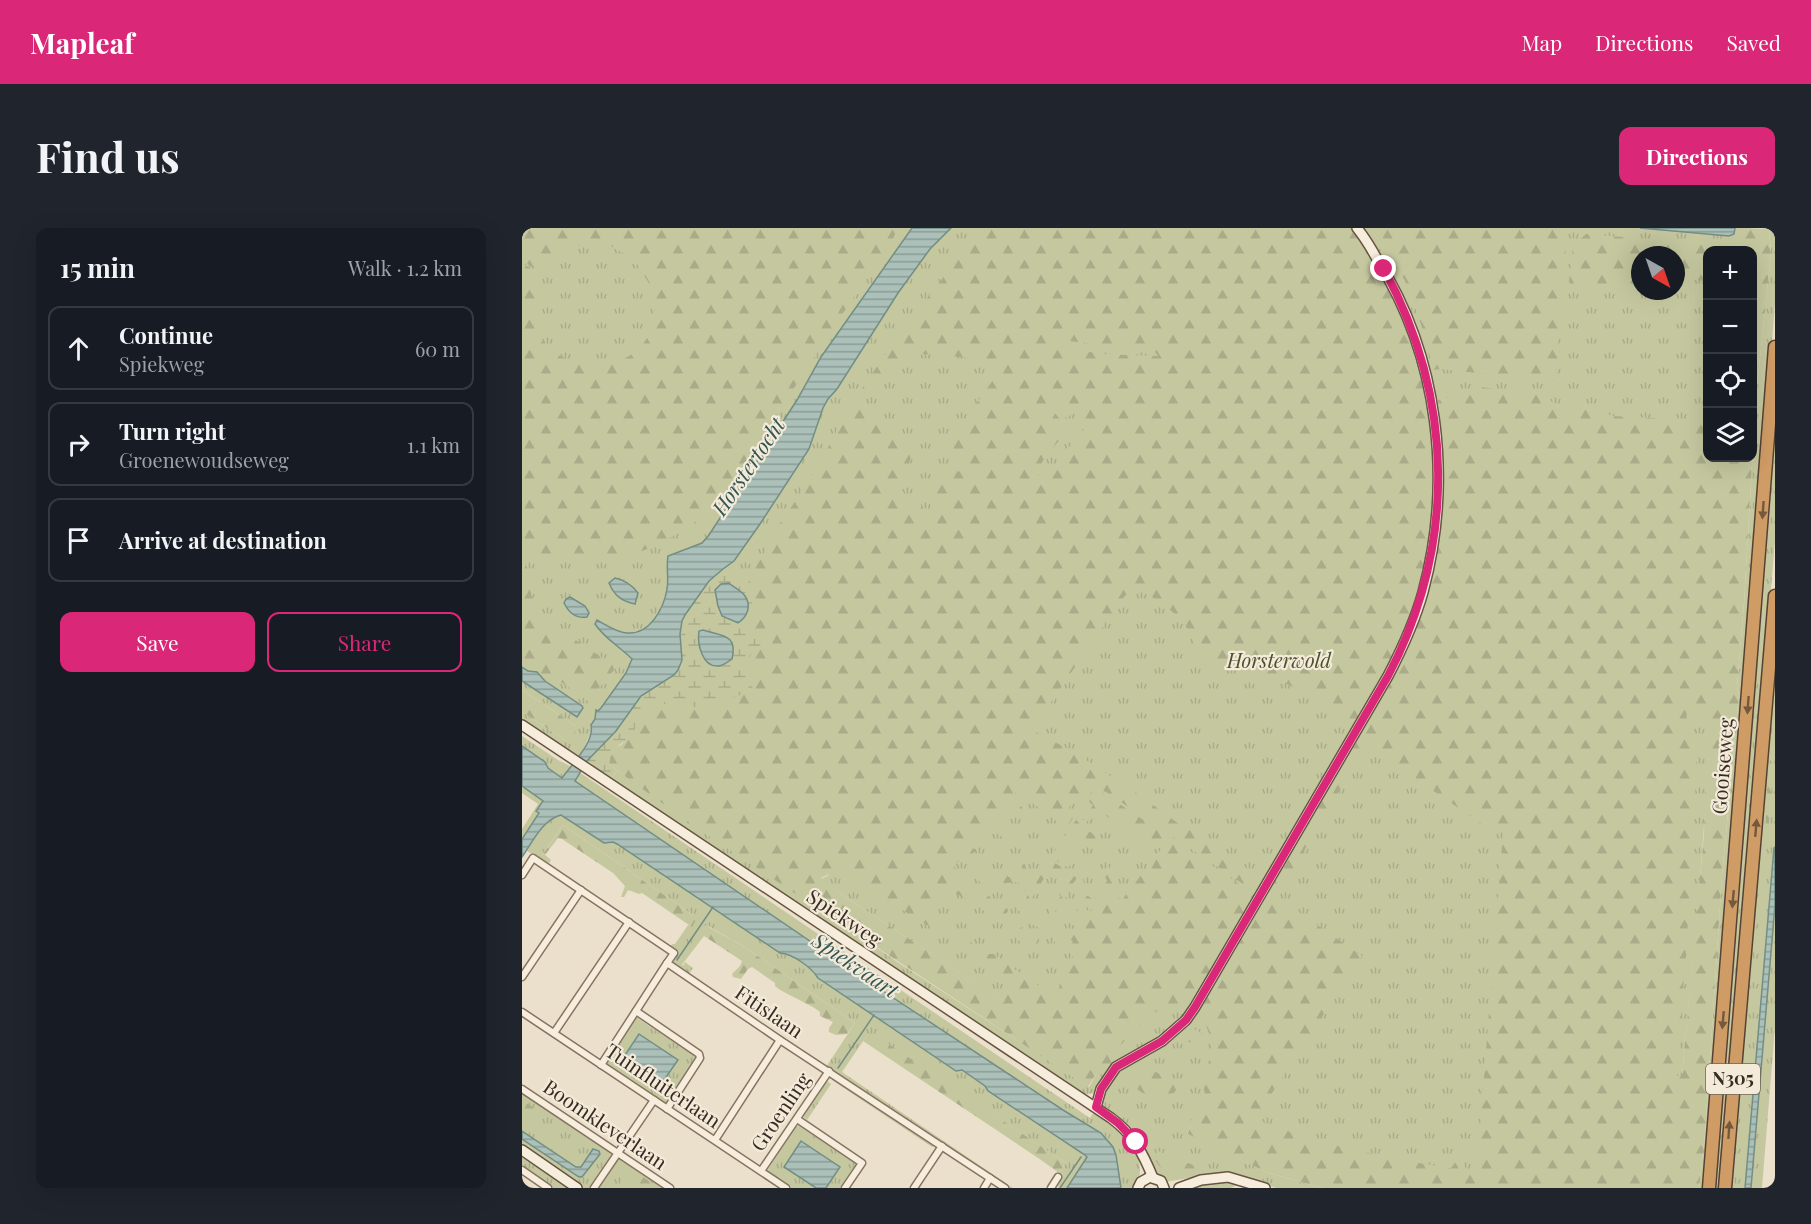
<!DOCTYPE html>
<meta charset="utf-8">
<style>
body{margin:0;font-family:"Playfair Display",serif;background:#20242c;color:#f1f3f6}
.controls{position:absolute;right:18px;top:18px;display:grid;overflow:hidden;border-radius:12px;box-shadow:0 6px 24px #0002}
.controls button{width:54px;height:54px;display:grid;place-items:center;padding:0;border:0;border-bottom:2px solid #363941;background:#171b24;color:#f1f3f6;font:30px sans-serif}
.compass{position:absolute;left:1109px;top:18px;width:54px;height:54px;border-radius:50%;background:#171b24;box-shadow:0 6px 24px #0002;rotate:140deg}
.stop{position:absolute;width:18px;height:18px;margin:-14px;border:4px solid #db2777;border-radius:50%;background:#fff}
.stop.end{background:#db2777;border-color:#fff;box-shadow:0 2px 6px #0008}
.list{margin:0;padding:0;list-style:none}
h2{display:flex;justify-content:space-between;align-items:center;height:78px;margin:0;padding:0 24px;font-size:26px}
h2 small{font-size:20px;font-weight:400;color:#9ea1a6}
.list li{display:grid;grid-template-columns:39px 1fr auto;gap:18px;align-items:center;box-sizing:border-box;height:84px;margin:0 12px 12px;padding:0 12px;border:2px solid #363941;border-radius:12px}
.list b{display:block;font-size:22px;white-space:nowrap}
.list p{margin:0;font-size:20px;white-space:nowrap;color:#9ea1a6}
.list em{font-size:20px;font-style:normal;color:#9ea1a6}
.actions{display:flex;gap:12px;padding:18px 24px}
.actions a{flex:1;padding:14px 0;border:2px solid #db2777;border-radius:12px;text-align:center;font-size:21px;color:#db2777}
.actions .main{background:#db2777;color:#fff}
.icon{flex:none;width:33px;height:33px;fill:none;stroke:currentColor;stroke-width:2;stroke-linecap:round;stroke-linejoin:round}
.map{position:relative;flex:none;width:1253px;height:960px;overflow:hidden;border-radius:12px}
header{display:flex;align-items:center;gap:36px;box-sizing:border-box;height:84px;padding:0 30px;background:#db2777;color:#fff}
header strong{font-size:28px}
nav{display:flex;gap:33px;margin-inline-start:auto;font-size:21px}
.intro{display:flex;align-items:center;justify-content:space-between;box-sizing:border-box;height:144px;padding:0 36px}
h1{margin:0;font-size:42px}
.button{padding:15px 27px;border-radius:12px;background:#db2777;color:#fff;font-size:21px;font-weight:700}
main{display:flex;gap:36px;padding:0 36px}
aside{flex:1;background:#171b24;border-radius:12px;box-shadow:0 6px 24px #0002}
.map>svg:first-child{display:block}
.grass{fill:url(#grass-tufts);fill-rule:evenodd}
.forest{fill:url(#forest-firs);fill-rule:evenodd}
.wetland{fill:url(#wetland-marsh);fill-rule:evenodd}
.water{fill:url(#water-rules);stroke:#728e85;stroke-width:1.5}
.lines{fill:none;stroke-linecap:round;stroke-linejoin:round}
.stream{stroke:#728e85;stroke-width:1.5}
.street-casing{stroke:#867361;stroke-width:9}
.secondary-casing{stroke:#685443;stroke-width:12}
.highway-casing{stroke:#554234;stroke-width:15}
.street{stroke:#f6eddd;stroke-width:6}
.secondary{stroke:#f6eddd;stroke-width:9}
.highway{stroke:#d09c66;stroke-width:12}
.oneway{fill:#75593d}
.route{stroke:#db2777;stroke-width:8}
.labels{text-anchor:middle;stroke-width:4.5;stroke-linejoin:round;paint-order:stroke}
.shield{fill:#f3eada;stroke:#706559;stroke-width:1.5}
.shield-label{font-size:18px;font-weight:bold;fill:#382c22}
.park-label{font-size:20px;font-style:italic;fill:#4a522b;stroke:#f3eada}
.street-label{font-size:20px;fill:#382c22;stroke:#f3eada}
.water-label{font-size:21px;font-style:italic;fill:#335652;stroke:#f3eada}
</style>
<header>
<strong>Mapleaf</strong>
<nav><a>Map</a><a>Directions</a><a>Saved</a></nav>
</header>
<div class="intro"><h1>Find us</h1><a class="button">Directions</a></div>
<main>
<aside>
<h2>15 min<small>Walk · 1.2 km</small></h2>
<ul class="list">
<li><svg class="icon" aria-label="ahead" viewBox="0 0 24 24"><path d="M12 20V5M6 11l6-6 6 6"/></svg><div><b>Continue</b><p>Spiekweg</p></div><em>60 m</em></li>
<li><svg class="icon" aria-label="right" viewBox="0 0 24 24"><path d="M7 20v-9h11M14 6l5 5-5 5"/></svg><div><b>Turn right</b><p>Groenewoudseweg</p></div><em>1.1 km</em></li>
<li><svg class="icon" aria-label="arrive" viewBox="0 0 24 24"><path d="M6 21V4h12l-3 4 3 4H6"/></svg><div><b>Arrive at destination</b></div></li>
</ul>
<div class="actions"><a class="main">Save</a><a>Share</a></div>
</aside>
<div class="map">
<svg width="1253" height="960" viewBox="0 0 1253 960">
<defs>
<pattern id="grass-tufts" width="24" height="20" patternUnits="userSpaceOnUse" patternTransform="scale(1.5)"><rect width="24" height="20" fill="#c5c89f"/><path d="M3 7l-1-3M5 7V3M7 7l1-3M15 17l-1-3M17 17v-4M19 17l1-3" fill="none" stroke="#aaac89"/></pattern>
<pattern id="forest-firs" width="22" height="20" patternUnits="userSpaceOnUse" patternTransform="scale(1.5)"><rect width="22" height="20" fill="#c5c89f"/><path d="M5 1l3.5 6h-7zM16 11l3.5 6h-7z" fill="#aaac89"/></pattern>
<pattern id="wetland-marsh" width="20" height="14" patternUnits="userSpaceOnUse" patternTransform="scale(1.5)"><rect width="20" height="14" fill="#c5c89f"/><path d="M1 5h8M5 5V1M11 12h8M15 12V8" fill="none" stroke="#aaac89"/></pattern>
<pattern id="water-rules" width="6" height="5" patternUnits="userSpaceOnUse" patternTransform="scale(1.5)"><rect width="6" height="5" fill="#abc0b9"/><path d="M0 2.5h6" fill="none" stroke="#8c9c96"/></pattern>
</defs>
<rect width="100%" height="100%" fill="#ebe0cb"/>
<g class="grass">
<path d="M 0,0 L 1230,0 L 1228,22 L 1186,22 L 1186,230 L 1210,230 L 1176,677 L 1160,848 L 1156,848 L 1146,960 L 902,960 L 671,888 L 666,905 L 744,944 L 800,960 L 754,960 L 719,948 L 697,945 L 643,954 C 625,943 625,922 612,906 C 603,894 588,889 579,877 L 579,873 L 586,845 L 572,865 L 561,867 L 88,551 L 96,543 L 377,735 L 567,859 L 577,841 L 484,775 L 319,666 L 299,651 L 307,647 L 73,484 L 73,491 L 69,497 L 70,502 L 58,528 L 49,523 L 47,523 L 0,493 L 0,484 L 45,513 L 50,513 L 54,498 L 0,462 L 0,453 L 55,489 L 61,480 L 23,453 L 15,444 L 6,443 L 0,439 ZM 1118,27 L 1154,27 L 1154,63 L 1118,63 Z"/>
<polygon points="1240,0 1253,0 1253,76 1181,960 1177,960 1183,906 1200,648 1217,467 1215,459 1222,375 1234,168 1249,25 1247,1"/>
<polygon points="1253,172 1253,313 1199,960 1193,960 1201,871 1200,841"/>
<polygon points="1253,412 1253,619 1252,620 1223,960 1209,960"/>
<polygon points="0,508 36,532 50,539 40,550 26,540 23,534 0,518"/>
<path d="M 57,544 L 568,890 L 573,882 C 597,900 631,927 613,960 L 599,960 L 594,927 L 585,911 L 579,905 L 541,882 L 367,767 L 55,555 L 53,553 Z"/>
<polygon points="0,558 21,573 17,585 0,611 0,601 16,576 0,565"/>
<path d="M 39,587 L 82,615 L 91,614 L 95,616 L 258,725 C 271,726 289,739 296,750 L 434,843 L 440,842 L 463,858 L 466,864 L 563,927 L 565,929 L 545,960 L 536,960 L 537,958 L 533,955 L 538,949 L 537,945 L 544,935 L 364,815 L 346,806 L 320,844 L 491,960 L 486,960 L 304,839 L 333,795 L 221,718 L 186,698 L 157,732 L 161,738 L 163,734 L 171,740 L 166,747 L 151,737 L 150,732 L 156,724 L 148,718 L 151,716 L 153,716 L 166,697 L 169,698 L 171,687 L 41,597 L 20,627 L 23,627 L 29,632 L 26,637 L 5,623 C 13,609 23,591 39,587 Z"/>
<polygon points="1253,673 1253,799 1240,960 1229,960"/>
<polygon points="114,789 174,829 143,876 82,835"/>
<polygon points="311,849 412,917 410,919 310,852"/>
<polygon points="305,853 309,856 285,892 281,888"/>
<polygon points="0,866 85,923 88,923 90,929 69,960 61,960 0,920 0,911 57,949 60,949 65,944 71,921 59,939 54,939 0,903"/>
<polygon points="277,898 334,936 318,960 268,960 247,945 246,941 248,938 273,899"/>
<polygon points="0,929 47,960 30,960 0,940"/>
<polygon points="99,930 100,933 140,960 75,960 95,932"/>
<polygon points="704,954 715,957 709,960 666,960 683,955"/>
</g>
<g class="forest">
<polygon points="0,0 377,0 192,282 138,316 112,326 75,331 1,328 5,342 12,382 16,387 91,437 92,442 66,473 32,449 25,450 0,432 0,35 18,46 13,58 12,80 19,112 33,126 58,136 82,137 100,132 117,122 129,104 133,84 128,57 112,31 84,15 67,14 53,19 37,27 19,44 0,33"/>
<path d="M 454,0 L 829,0 C 870,54 896,116 907,182 C 909,194 913,207 914,218 C 914,230 913,243 912,255 C 911,300 905,342 891,385 C 876,426 851,464 830,502 C 810,488 790,470 769,458 C 748,446 708,439 683,437 C 676,427 674,417 669,407 C 659,387 636,372 618,362 L 604,367 L 596,376 L 510,502 L 550,523 L 622,570 L 657,596 L 709,628 L 733,647 L 737,653 L 734,662 L 730,662 L 584,564 L 576,561 L 571,563 L 563,570 L 556,566 L 543,585 L 551,590 L 543,602 L 529,588 L 494,564 L 490,570 L 495,571 L 494,575 L 501,580 L 494,588 L 486,579 L 477,597 L 499,614 L 496,618 L 470,603 L 467,598 L 462,595 L 461,599 L 466,606 L 464,613 L 484,628 L 480,631 L 452,610 L 449,619 L 454,622 L 446,633 L 439,629 L 432,639 L 440,644 L 430,656 L 431,660 L 441,665 L 446,657 L 448,658 L 444,667 L 449,671 L 455,662 L 457,662 L 459,665 L 454,672 L 460,675 L 465,668 L 469,669 L 463,677 L 468,681 L 472,675 L 476,676 L 476,678 L 471,683 L 477,687 L 482,681 L 485,680 L 486,683 L 482,689 L 488,695 L 493,690 L 495,691 L 491,697 L 495,701 L 501,699 L 498,705 L 507,714 L 514,703 L 517,705 L 517,713 L 510,724 L 494,710 L 486,699 L 478,691 L 462,683 L 453,675 L 426,662 L 422,658 L 405,679 L 405,686 L 433,703 L 457,720 L 452,726 L 358,668 L 333,648 L 320,640 L 299,650 L 319,666 L 483,774 L 479,765 L 483,758 L 489,753 L 463,735 L 464,726 L 472,726 C 490,742 512,751 528,768 L 533,767 L 537,764 L 538,751 L 551,729 L 548,725 L 538,725 L 535,721 L 532,711 L 538,707 L 541,710 L 544,719 L 547,719 L 551,714 L 540,702 L 543,702 L 553,707 L 557,700 L 547,695 L 547,693 L 548,692 L 559,697 L 565,690 L 554,682 L 558,677 L 568,684 L 571,680 L 560,670 L 563,666 L 572,672 L 576,666 L 567,660 L 566,658 L 569,655 L 579,662 L 585,653 L 584,650 L 579,646 L 586,638 L 589,643 L 588,647 C 593,653 590,656 587,662 L 600,672 L 640,620 L 627,618 L 574,581 L 561,599 L 580,612 L 581,616 L 579,619 L 570,616 L 564,610 L 560,615 L 556,616 L 552,612 L 549,611 L 540,627 L 548,634 L 548,638 L 545,639 L 530,630 L 530,627 L 554,592 L 559,595 L 571,577 L 566,573 L 573,565 L 581,565 L 644,607 L 645,610 L 659,617 L 729,664 L 731,669 L 672,770 L 667,777 C 629,774 620,799 595,820 L 596,830 L 588,839 C 576,839 572,850 566,859 L 185,607 L 112,555 L 87,536 L 88,528 L 92,519 L 99,517 L 113,502 L 114,491 C 125,481 129,475 145,476 L 225,453 C 227,434 222,428 240,416 L 226,399 L 230,373 L 228,351 L 231,340 L 249,316 L 251,305 C 265,284 281,264 294,242 C 307,222 317,190 336,174 C 348,178 347,188 355,196 L 391,221 L 386,239 L 375,257 C 382,270 398,266 400,280 L 405,284 L 409,284 L 408,274 L 413,260 L 430,242 L 440,244 L 445,247 L 449,246 L 444,240 L 424,230 L 421,223 L 471,152 L 471,141 L 470,132 L 404,126 L 390,128 L 381,136 L 376,143 L 370,147 L 360,146 L 342,171 L 337,170 L 339,162 L 371,115 L 430,38 ZM 547,113 L 607,120 L 630,120 L 636,128 L 578,126 L 536,117 ZM 537,176 L 539,186 L 545,190 L 550,185 L 554,184 L 552,190 L 555,196 L 561,195 L 564,199 L 548,218 L 529,246 L 519,253 L 516,250 C 515,232 536,215 547,202 L 532,184 Z"/>
<path d="M 860,0 L 1035,0 L 1044,8 L 1044,17 L 1034,147 L 1030,153 L 919,141 L 911,142 C 905,114 897,87 886,60 C 878,39 859,23 860,0 Z"/>
<path d="M 1226,0 L 1247,1 L 1249,25 L 1234,168 L 1222,375 L 1215,459 L 1217,467 L 1200,648 L 1183,906 L 1177,960 L 800,960 L 744,944 L 666,906 L 670,889 L 684,869 L 680,855 L 688,830 L 690,814 L 684,797 L 675,786 L 871,452 L 888,415 L 895,389 L 919,283 L 922,221 L 916,172 L 948,165 L 960,159 L 990,164 L 1009,160 L 1038,179 L 1063,179 L 1082,182 L 1089,188 L 1185,193 L 1186,230 L 1230,230 L 1230,22 L 1217,22 L 1219,1 ZM 1164,485 L 1181,497 L 1186,498 L 1184,507 L 1182,605 L 1160,848 L 1155,848 L 1166,695 L 1175,532 L 1169,516 ZM 844,517 L 960,596 L 981,604 L 955,939 L 948,943 L 944,942 L 940,930 L 938,928 L 929,940 C 861,930 797,916 733,891 L 840,728 L 755,669 Z"/>
<polygon points="1064,6 1211,18 1211,22 1186,22 1185,53 1171,52 1154,55 1154,27 1118,27 1118,63 1051,60 1047,54 1051,18"/>
<polygon points="915,146 921,148 924,163 915,167 909,166 909,148"/>
<polygon points="0,462 54,498 53,506 50,513 45,513 0,484"/>
<polygon points="1253,465 1253,512 1251,544 1247,544"/>
<polygon points="1246,554 1250,554 1246,605 1243,605"/>
<polygon points="41,597 171,687 174,692 170,699 120,665 117,666 106,662 102,669 99,669 103,658 91,645 40,611 36,610 23,627 19,629"/>
<polygon points="526,631 538,638 540,641 538,646 529,639 503,681 507,688 502,688 486,671 492,668 500,677 512,657 504,664 496,654 473,656 469,646 463,647 464,655 461,656 456,653 456,649 459,647 473,645 474,650 481,650 481,643 484,642 486,649 492,649 491,640 494,639 496,649 501,648 500,637 503,636 506,650 518,649"/>
<polygon points="541,645 544,647 541,654 547,655 552,648 555,650 550,657 556,659 561,651 563,657 558,665 549,660 545,665 547,667 546,670 543,669 540,674 542,675 539,678 537,678 533,683 536,687 532,687 529,690 531,692 530,694 527,692 522,696 530,697 531,703 515,699 508,695 509,690 518,695 522,692 521,688 523,686 526,688 528,684 527,681 528,679 531,680 534,676 532,672 537,671 539,668 537,666 540,661 543,663 545,658 536,656"/>
<path d="M 183,697 L 221,718 L 333,795 L 325,806 L 314,807 L 307,804 L 307,800 L 311,794 L 298,788 L 298,784 C 287,775 260,765 253,758 L 253,755 L 230,739 L 226,741 L 219,751 L 211,749 L 210,746 L 218,738 L 220,733 L 182,708 L 159,738 L 156,735 L 157,732 Z"/>
<polygon points="670,800 680,805 678,812 674,815 667,814 664,810"/>
<polygon points="346,806 350,806 368,817 544,935 537,945 519,932 341,813"/>
<path d="M 618,840 C 632,840 646,850 655,859 L 653,864 L 637,873 C 625,867 608,862 609,847 Z"/>
<polygon points="0,872 15,882 2,901 0,900"/>
<path d="M 636,923 L 676,939 L 677,943 C 660,950 638,948 632,928 Z"/>
<polygon points="108,940 137,960 95,960"/>
</g>
<path class="wetland" d="M 201,341 L 228,351 L 230,373 L 226,399 L 240,416 C 228,424 226,425 226,441 L 231,445 L 225,453 L 231,460 C 216,468 200,476 183,479 C 169,481 143,473 132,477 C 125,480 119,486 114,491 C 113,494 114,498 113,501 C 107,517 89,513 87,536 L 96,543 L 88,551 L 69,538 L 70,536 L 65,533 L 94,503 L 119,468 L 152,447 L 158,418 L 160,393 L 163,387 L 187,353 ZM 181,402 L 206,409 L 180,427 Z"/>
<g class="water">
<path d="M 390,0 L 429,0 L 408,21 L 376,65 L 315,161 L 306,171 L 301,180 L 287,221 L 238,296 L 212,333 L 201,341 L 187,353 L 163,387 L 160,393 L 158,406 L 160,432 L 156,442 L 152,447 L 119,468 L 94,503 L 65,533 L 53,553 L 367,767 L 541,882 L 579,905 L 591,919 L 594,927 L 599,960 L 545,960 L 565,929 L 563,927 L 466,863 L 463,858 L 440,842 L 434,843 L 296,750 C 289,739 271,726 258,725 L 95,616 L 91,614 L 82,615 L 39,587 C 20,592 10,615 0,629 L 0,611 L 17,585 L 14,583 L 21,573 L 0,558 L 0,518 L 23,534 L 26,540 L 40,550 C 49,537 73,514 69,497 L 73,491 L 74,482 L 76,483 L 79,480 L 104,445 L 110,431 C 98,419 82,410 73,396 L 75,392 C 84,397 94,404 105,405 C 128,407 142,380 145,361 C 147,350 144,339 146,328 L 180,315 L 187,307 L 275,172 L 299,129 Z"/>
<polygon points="1118,0 1213,0 1212,6 1207,8"/>
<path d="M 93,350 C 103,352 110,357 116,365 L 113,376 C 99,373 92,367 87,355 Z"/>
<path d="M 207,355 C 211,359 220,363 223,368 C 230,378 225,389 216,395 L 200,388 L 196,378 L 193,362 L 199,356 Z"/>
<path d="M 48,369 L 63,378 L 67,385 L 65,389 C 54,391 47,385 42,375 L 44,371 Z"/>
<path d="M 181,402 C 200,408 216,406 210,431 C 206,434 201,437 197,438 C 180,440 175,415 177,403 Z"/>
<polygon points="0,439 6,443 15,444 23,453 60,478 61,480 55,489 0,453"/>
<polygon points="1253,619 1253,677 1229,960 1223,960 1252,620"/>
<polygon points="117,806 156,832 140,855 101,830"/>
<polygon points="0,903 54,939 59,939 71,921 77,923 78,926 60,949 57,949 0,911"/>
<polygon points="279,913 318,939 304,960 294,960 262,939"/>
</g>
<g class="lines">
<g class="stream">
<polyline points="155,732 191,679"/>
<polyline points="316,840 352,787"/>
<polyline points="538,960 559,929"/>
</g>
<defs>
<g id="street">
<polyline points="0,647 11,630 152,725 145,735 258,812 483,960"/>
<polyline points="0,749 59,662"/>
<polyline points="114,783 177,826 178,830 145,881"/>
<polyline points="0,784 264,960"/>
<polyline points="32,805 107,694"/>
<polyline points="79,837 145,735"/>
<polyline points="0,861 148,960"/>
<polyline points="275,891 340,935 323,960"/>
<polyline points="193,912 258,812"/>
<polyline points="0,942 26,960"/>
<polyline points="239,943 307,843"/>
<polyline points="72,960 132,872"/>
<polyline points="392,960 420,918"/>
<polyline points="462,960 468,950"/>
<polyline points="529,960 536,949"/>
</g>
<g id="secondary">
<path d="M 0,497 L 589,890 C 611,906 621,925 631,950"/>
<path d="M 574,879 L 579,861 L 594,839 L 640,813 L 664,792 L 673,779 L 866,448 C 880,421 893,393 901,364 C 931,253 917,129 855,31 C 849,20 843,10 835,0"/>
<polyline points="0,922 55,960"/>
<polyline points="616,960 619,954 628,949 639,953 642,960"/>
<polyline points="657,960 679,952 706,949 743,960"/>
</g>
<g id="highway">
<polyline points="1187,960 1253,119"/>
<polyline points="1203,960 1253,368"/>
</g>
</defs>
<use href="#street" class="street-casing"/>
<use href="#secondary" class="secondary-casing"/>
<use href="#highway" class="highway-casing"/>
<use href="#street" class="street"/>
<use href="#secondary" class="secondary"/>
<use href="#highway" class="highway"/>
</g>
<defs><path id="oneway-solid" d="M-6-.8H1V-3.2L6.5 0L1 3.2V.8H-6Z" transform="scale(1.5)"/></defs>
<g class="oneway">
<use href="#oneway-solid" transform="translate(1241 282) rotate(94)"/>
<use href="#oneway-solid" transform="translate(1226 477) rotate(94)"/>
<use href="#oneway-solid" transform="translate(1234 600) rotate(-85)"/>
<use href="#oneway-solid" transform="translate(1211 671) rotate(95)"/>
<use href="#oneway-solid" transform="translate(1201 792) rotate(95)"/>
<use href="#oneway-solid" transform="translate(1207 902) rotate(-86)"/>
</g>
<g class="lines">
<path class="route" d="M 614,914 L 596,895 L 574,879 L 579,861 L 594,839 L 640,813 L 664,792 L 673,779 L 866,448 C 935,316 932,171 862,41"/>
</g>
<g class="labels">
<rect class="shield" x="1184" y="836" width="54" height="30" rx="4.5"/>
<g class="shield-label">
<text x="1211" y="857">N305</text>
</g>
<g class="park-label">
<text x="757" y="440">Horsterwold</text>
</g>
<g class="street-label">
<text transform="translate(1201 538) rotate(-86)" y="7">Gooiseweg</text>
<text transform="translate(322 690) rotate(34)" y="7">Spiekweg</text>
<text transform="translate(247 784) rotate(34)" y="7">Fitislaan</text>
<text transform="translate(141 858) rotate(34)" y="7">Tuinfluiterlaan</text>
<text transform="translate(259 884) rotate(-56)" y="7">Groenling</text>
<text transform="translate(83 897) rotate(34)" y="7">Boomkleverlaan</text>
</g>
<g class="water-label">
<text transform="translate(227 239) rotate(-56)" y="7">Horstertocht</text>
<text transform="translate(333 738) rotate(34)" y="7">Spiekvaart</text>
</g>
</g>
</svg>
<div class="controls">
<button>+</button>
<button>−</button>
<button><svg class="icon" aria-label="locate" viewBox="0 0 24 24"><circle cx="12" cy="12" r="6"/><path d="M12 2v4M12 18v4M2 12h4M18 12h4"/></svg></button>
<button><svg class="icon" aria-label="layers" viewBox="0 0 24 24"><path d="M12 4l9 5-9 5-9-5zM3 14l9 5 9-5"/></svg></button>
</div>
<svg class="compass" viewBox="-18 -18 36 36"><path d="M0-13l5 13h-10z" fill="#e53935"/><path d="M0 13l5-13h-10z" fill="#9ea1a6"/></svg>
<div class="stop" style="left:614px;top:914px"></div>
<div class="stop end" style="left:862px;top:41px"></div>
</div>
</main>
